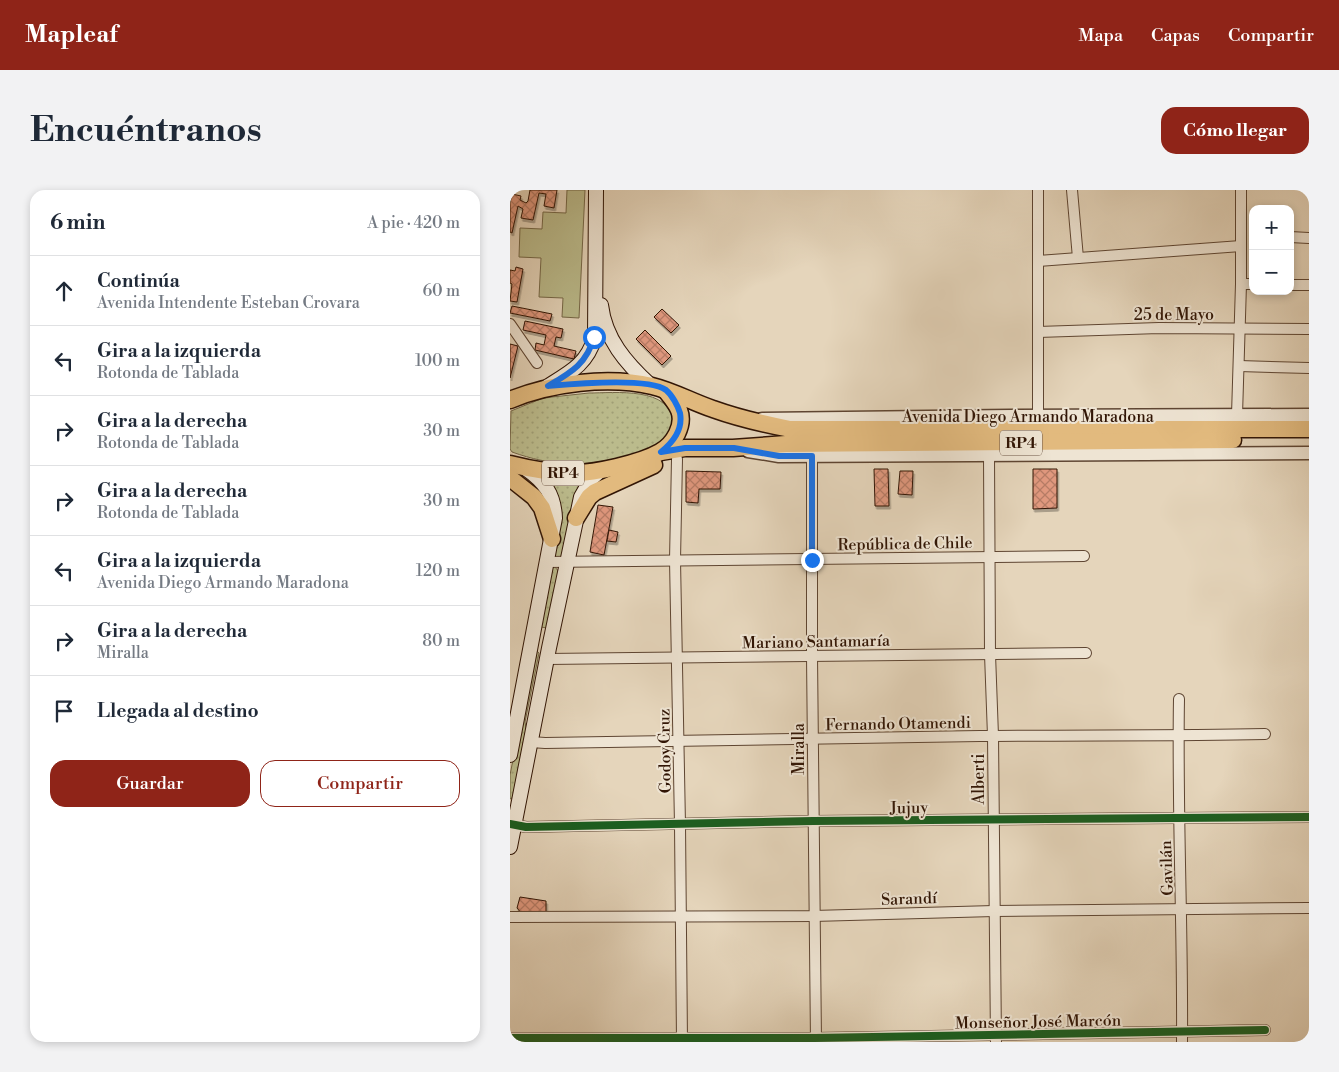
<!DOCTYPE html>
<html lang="es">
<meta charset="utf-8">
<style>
body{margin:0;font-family:"Libre Bodoni",serif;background:#f2f2f3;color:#1f2937}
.controls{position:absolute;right:15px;top:15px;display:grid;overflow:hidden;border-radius:10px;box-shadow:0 2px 8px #0003}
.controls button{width:45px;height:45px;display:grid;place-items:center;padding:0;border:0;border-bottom:1px solid #e0e1e3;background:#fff;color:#1f2937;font:25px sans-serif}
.stop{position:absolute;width:15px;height:15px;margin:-11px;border:4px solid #1a73e8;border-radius:50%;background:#fff}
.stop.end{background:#1a73e8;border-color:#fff;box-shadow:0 1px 5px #0008}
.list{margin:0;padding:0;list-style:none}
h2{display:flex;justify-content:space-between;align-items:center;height:65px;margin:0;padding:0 20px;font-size:21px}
h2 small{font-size:16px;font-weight:400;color:#747a83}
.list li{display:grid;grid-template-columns:32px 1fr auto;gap:15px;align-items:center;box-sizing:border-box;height:70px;padding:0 20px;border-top:1px solid #e0e1e3}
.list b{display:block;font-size:19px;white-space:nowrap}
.list p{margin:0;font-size:16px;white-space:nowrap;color:#747a83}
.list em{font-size:16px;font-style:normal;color:#747a83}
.actions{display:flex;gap:10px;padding:15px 20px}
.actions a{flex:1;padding:11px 0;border:1px solid #8f2418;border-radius:15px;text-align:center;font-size:18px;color:#8f2418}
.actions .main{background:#8f2418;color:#fff}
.icon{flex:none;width:28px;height:28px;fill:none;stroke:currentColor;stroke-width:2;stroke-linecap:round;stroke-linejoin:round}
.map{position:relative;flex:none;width:799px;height:852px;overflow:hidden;border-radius:15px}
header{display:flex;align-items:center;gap:30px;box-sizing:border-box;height:70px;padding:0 25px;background:#8f2418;color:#fff}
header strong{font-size:24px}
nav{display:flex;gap:28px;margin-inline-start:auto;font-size:18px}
.intro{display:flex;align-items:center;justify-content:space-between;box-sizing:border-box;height:120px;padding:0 30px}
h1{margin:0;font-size:35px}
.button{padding:12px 22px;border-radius:15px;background:#8f2418;color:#fff;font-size:18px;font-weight:700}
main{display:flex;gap:30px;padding:0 30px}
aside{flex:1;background:#fff;border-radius:15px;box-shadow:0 2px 8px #0003}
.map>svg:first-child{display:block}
.green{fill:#bbbb8c;stroke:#766848}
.park{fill:url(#park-dots);stroke:#766848}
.building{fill:url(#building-cross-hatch);stroke:#311505;filter:url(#shadow)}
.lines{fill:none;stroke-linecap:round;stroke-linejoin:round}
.minor-casing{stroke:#5e4532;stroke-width:12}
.tertiary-casing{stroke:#5e4532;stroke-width:15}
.secondary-casing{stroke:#311505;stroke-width:16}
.primary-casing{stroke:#311505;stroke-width:19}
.minor{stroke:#eee4d3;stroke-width:10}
.tertiary{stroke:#eee4d3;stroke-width:12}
.secondary{stroke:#eee4d3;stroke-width:14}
.primary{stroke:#e2ba7e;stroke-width:16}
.cycleway-casing{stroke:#eee4d3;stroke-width:11}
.cycleway{stroke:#1b5e20;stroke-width:8}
.route{stroke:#1a73e8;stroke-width:6}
.labels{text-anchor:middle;stroke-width:4;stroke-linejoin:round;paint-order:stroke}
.shield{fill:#eee4d3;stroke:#6a5343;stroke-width:1}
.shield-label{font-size:15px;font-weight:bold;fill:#311505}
.street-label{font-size:16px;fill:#311505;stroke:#eee4d3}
</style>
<header>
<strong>Mapleaf</strong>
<nav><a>Mapa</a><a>Capas</a><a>Compartir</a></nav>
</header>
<div class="intro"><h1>Encuéntranos</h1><a class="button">Cómo llegar</a></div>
<main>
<aside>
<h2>6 min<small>A pie · 420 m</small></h2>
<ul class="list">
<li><svg class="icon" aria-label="ahead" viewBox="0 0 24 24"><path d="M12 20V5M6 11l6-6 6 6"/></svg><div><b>Continúa</b><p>Avenida Intendente Esteban Crovara</p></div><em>60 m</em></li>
<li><svg class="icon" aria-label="left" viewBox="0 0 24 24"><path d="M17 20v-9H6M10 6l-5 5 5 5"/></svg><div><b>Gira a la izquierda</b><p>Rotonda de Tablada</p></div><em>100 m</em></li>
<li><svg class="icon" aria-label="right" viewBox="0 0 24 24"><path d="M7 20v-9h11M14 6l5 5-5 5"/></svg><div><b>Gira a la derecha</b><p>Rotonda de Tablada</p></div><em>30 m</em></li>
<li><svg class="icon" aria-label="right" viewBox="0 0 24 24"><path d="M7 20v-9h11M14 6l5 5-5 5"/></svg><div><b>Gira a la derecha</b><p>Rotonda de Tablada</p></div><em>30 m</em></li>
<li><svg class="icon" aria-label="left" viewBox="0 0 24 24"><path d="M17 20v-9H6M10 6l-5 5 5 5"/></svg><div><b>Gira a la izquierda</b><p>Avenida Diego Armando Maradona</p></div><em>120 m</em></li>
<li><svg class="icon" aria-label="right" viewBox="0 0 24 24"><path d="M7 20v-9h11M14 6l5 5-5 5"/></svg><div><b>Gira a la derecha</b><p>Miralla</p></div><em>80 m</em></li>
<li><svg class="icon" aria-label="arrive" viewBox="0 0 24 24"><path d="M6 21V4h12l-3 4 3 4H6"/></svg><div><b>Llegada al destino</b></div></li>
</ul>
<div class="actions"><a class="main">Guardar</a><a>Compartir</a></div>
</aside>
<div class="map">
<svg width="799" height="852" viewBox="0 0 799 852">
<defs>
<pattern id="park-dots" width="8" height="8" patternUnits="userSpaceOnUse" patternTransform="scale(1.25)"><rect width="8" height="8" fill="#bbbb8c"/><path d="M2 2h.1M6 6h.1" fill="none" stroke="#a1a077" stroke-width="1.8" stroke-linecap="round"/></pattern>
<pattern id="building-cross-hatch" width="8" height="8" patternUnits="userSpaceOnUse" patternTransform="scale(1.25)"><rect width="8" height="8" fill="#e0987e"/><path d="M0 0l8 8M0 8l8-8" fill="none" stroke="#b67b65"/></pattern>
<filter id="shadow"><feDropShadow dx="1.5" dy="3" stdDeviation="0" flood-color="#0004"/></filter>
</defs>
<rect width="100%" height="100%" fill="#e5d5bb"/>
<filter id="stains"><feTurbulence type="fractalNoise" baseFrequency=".004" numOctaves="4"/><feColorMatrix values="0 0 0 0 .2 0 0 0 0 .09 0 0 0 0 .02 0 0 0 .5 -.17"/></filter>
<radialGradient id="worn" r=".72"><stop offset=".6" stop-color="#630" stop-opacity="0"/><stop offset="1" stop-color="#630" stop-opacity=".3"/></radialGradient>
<polygon class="green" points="57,0 75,0 69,128 52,127 53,108 29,107 31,68 9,67 10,38 32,39 33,22 56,23"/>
<g class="park">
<path d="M 79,203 C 104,203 162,196 163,233 C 164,241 156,250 149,254 C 138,260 126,263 113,267 C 73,277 41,276 2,262 L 0,259 L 1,221 L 33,208 Z"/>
<polygon points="37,289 70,292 64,309 52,367 47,368 44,364"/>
<polygon points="45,377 49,382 37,438 31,437 42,378"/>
<polygon points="26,460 29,463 15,532 17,544 4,607 0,609 0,585 24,463"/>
</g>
<g class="building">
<polygon points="20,0 47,0 44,18 34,16 36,4 29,3 23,30 11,28 13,19 8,16 2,43 0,42 0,13 2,4 11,6 10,10 16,13 18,11"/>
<polygon points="6,77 13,79 7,112 0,111 2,94 0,93 0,80 5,81"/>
<polygon points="2,116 42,124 40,131 0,123"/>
<polygon points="152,119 169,135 161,143 144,127"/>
<polygon points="15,131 53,139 51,148 46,147 44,156 66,161 64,169 25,160 26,153 34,155 36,145 13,140"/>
<polygon points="135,140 161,166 152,175 126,149"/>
<polygon points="0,154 8,156 0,188"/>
<polygon points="364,279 378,279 379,316 365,316"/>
<polygon points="523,279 547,279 547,318 523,319"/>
<polygon points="176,281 211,282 210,299 189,299 188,313 176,312"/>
<polygon points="390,281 403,281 402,305 388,304"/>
<polygon points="88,315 103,317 94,365 80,362"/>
<polygon points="99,340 108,342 106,352 97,351"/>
<polygon points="10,707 36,711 36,723 12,724 7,718"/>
</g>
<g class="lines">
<defs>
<g id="minor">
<polyline points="562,0 568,68"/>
<polyline points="780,47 799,48"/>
<polyline points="528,71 731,56"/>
<polyline points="731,94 743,94"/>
<polyline points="780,95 799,95"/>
<polyline points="0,134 27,173"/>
<polyline points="528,142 649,138 799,139"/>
<polyline points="729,176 799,178"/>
<polyline points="727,225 731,94 731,0"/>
<polyline points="528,226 528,0"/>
<polyline points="479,265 480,464 483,546 486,852"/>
<polyline points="302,266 302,466 306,852"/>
<polyline points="167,269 165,370 170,635 172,852"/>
<polyline points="37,372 574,366"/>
<polyline points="37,469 576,463"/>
<path d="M 669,509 C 667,623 673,738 672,852"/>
<path d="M 21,552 L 35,553 C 184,552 334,547 484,546 C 574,545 665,546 755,544"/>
<polyline points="0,634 16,637 303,631 799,627"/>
<polyline points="0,727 303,726 484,721 799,718"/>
<polyline points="0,848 305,848 755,840"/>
</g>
<g id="tertiary">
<polyline points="252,229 501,226 799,225"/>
<polyline points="238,261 269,266 799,263"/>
</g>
<g id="secondary">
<path d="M 91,115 C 95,149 116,173 140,195"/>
<path d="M 38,196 C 61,182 77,174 85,147 L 86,0"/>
<path d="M 0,565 L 45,328 C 44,304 35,292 15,278"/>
<polyline points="0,657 39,458 71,307 82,288 91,280"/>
</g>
<g id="primary">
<path d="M 0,210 C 41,193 98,186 142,196 C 163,201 182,212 203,219 C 228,228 254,234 280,239 L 799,239"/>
<polyline points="151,262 175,258 223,258 276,254 723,250"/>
<path d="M 0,274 C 20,279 40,283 61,283 C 83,284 131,273 150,262 C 164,254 175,235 169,220 C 166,213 160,206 156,201"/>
<polyline points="0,288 24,307 32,318 42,349"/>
<polyline points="66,328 79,307 85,302 144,275"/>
</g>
</defs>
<use href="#minor" class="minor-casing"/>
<use href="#tertiary" class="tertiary-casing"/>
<use href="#secondary" class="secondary-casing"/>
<use href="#primary" class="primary-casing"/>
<use href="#minor" class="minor"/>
<use href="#tertiary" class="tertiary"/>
<use href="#secondary" class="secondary"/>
<use href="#primary" class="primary"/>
<defs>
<g id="cycleway">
<polyline points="0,634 16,637 303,631 799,627"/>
<polyline points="0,848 305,848 755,840"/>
</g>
</defs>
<use href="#cycleway" class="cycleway-casing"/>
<use href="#cycleway" class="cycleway"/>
</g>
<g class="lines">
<path class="route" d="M 84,147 C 77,174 60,183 38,196 C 61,194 138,187 156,200 C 162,205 168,216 170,223 C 173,240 163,252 151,262 L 175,258 L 224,258 L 269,266 L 302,266 L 302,370"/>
</g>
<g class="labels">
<g class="shield">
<rect x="490" y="240.5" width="42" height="25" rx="4"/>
<rect x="32" y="270.5" width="42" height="25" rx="4"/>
</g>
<g class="shield-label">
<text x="511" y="258">RP4</text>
<text x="53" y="288">RP4</text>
</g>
<g class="street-label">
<text x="664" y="130">25 de Mayo</text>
<text x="518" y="232">Avenida Diego Armando Maradona</text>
<text transform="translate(395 353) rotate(-1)" y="6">República de Chile</text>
<text transform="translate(306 451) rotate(-1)" y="6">Mariano Santamaría</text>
<text transform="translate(388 533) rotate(-1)" y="6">Fernando Otamendi</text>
<text transform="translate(288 559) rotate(-90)" y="6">Miralla</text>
<text transform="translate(154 561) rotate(-91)" y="6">Godoy Cruz</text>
<text transform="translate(468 589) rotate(-90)" y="6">Alberti</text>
<text transform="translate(399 617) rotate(-1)" y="6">Jujuy</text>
<text transform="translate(656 678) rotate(-92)" y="6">Gavilán</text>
<text transform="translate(399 708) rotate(-2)" y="6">Sarandí</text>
<text transform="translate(528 831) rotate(-1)" y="6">Monseñor José Marcón</text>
</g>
</g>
<rect width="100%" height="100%" filter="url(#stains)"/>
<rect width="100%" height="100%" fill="url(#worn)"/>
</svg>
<div class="controls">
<button>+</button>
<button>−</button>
</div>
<div class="stop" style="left:84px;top:147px"></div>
<div class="stop end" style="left:302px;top:370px"></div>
</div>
</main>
